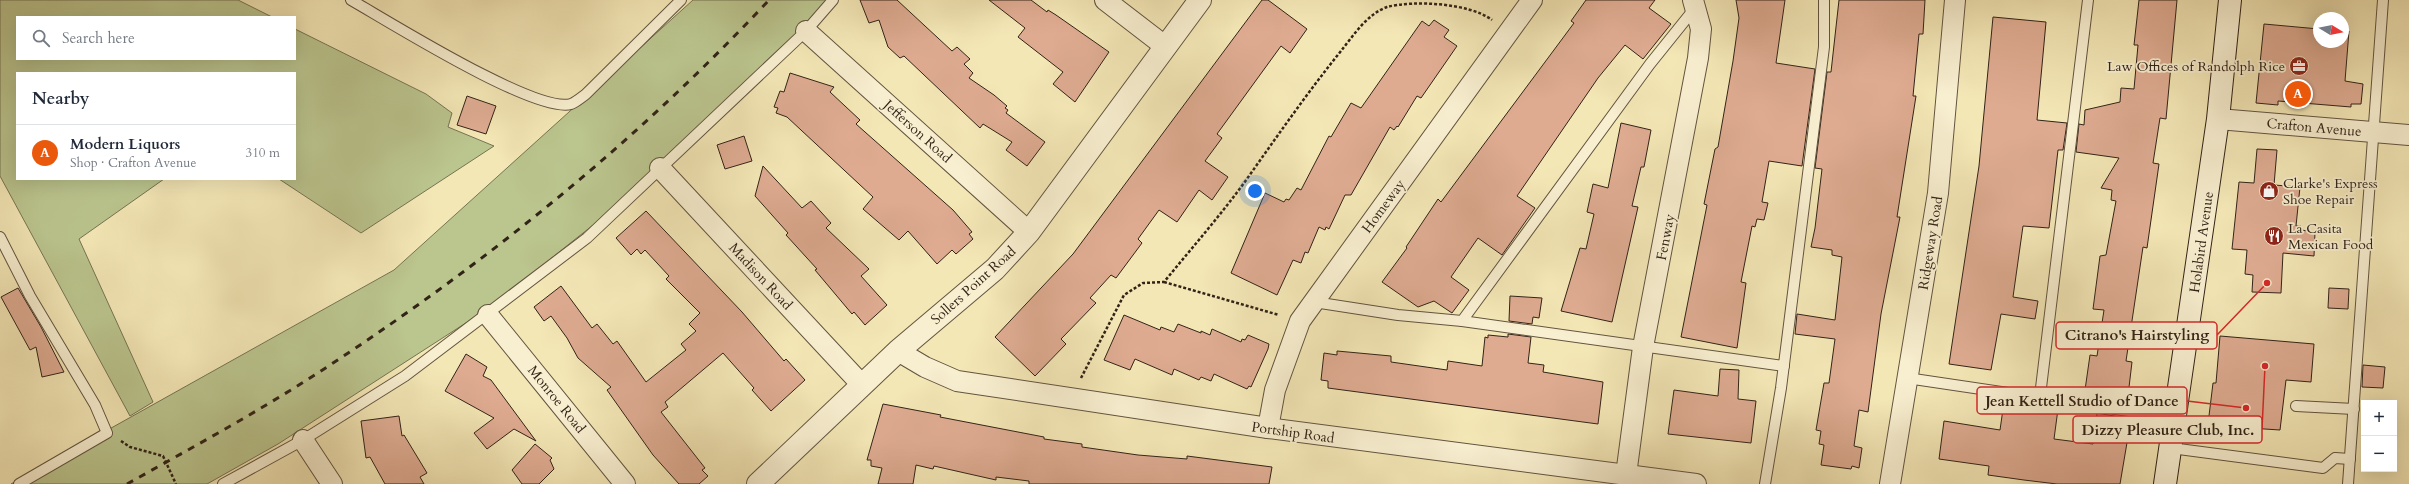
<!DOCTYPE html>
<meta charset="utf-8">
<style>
body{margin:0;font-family:Cardo,serif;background:#f2f2f3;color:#1f2937}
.controls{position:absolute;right:12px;bottom:12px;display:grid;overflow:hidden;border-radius:0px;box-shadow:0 4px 16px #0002}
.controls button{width:36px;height:36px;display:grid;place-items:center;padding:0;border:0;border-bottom:1px solid #e0e1e3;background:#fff;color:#1f2937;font:20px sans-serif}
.compass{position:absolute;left:2313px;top:12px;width:36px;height:36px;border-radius:50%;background:#fff;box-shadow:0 4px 16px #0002;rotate:100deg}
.you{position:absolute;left:1255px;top:191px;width:14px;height:14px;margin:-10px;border:3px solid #fff;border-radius:50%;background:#1a73e8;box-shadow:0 0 0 6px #1a73e833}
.badge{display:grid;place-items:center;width:26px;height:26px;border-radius:50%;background:#ea580c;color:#fff;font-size:13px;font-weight:700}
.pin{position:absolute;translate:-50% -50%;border:2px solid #fff;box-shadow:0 1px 4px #0006}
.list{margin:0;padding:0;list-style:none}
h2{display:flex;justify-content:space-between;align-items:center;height:52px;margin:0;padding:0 16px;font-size:17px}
h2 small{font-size:13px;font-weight:400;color:#747a83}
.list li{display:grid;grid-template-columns:26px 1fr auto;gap:12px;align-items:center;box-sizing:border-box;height:56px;padding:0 16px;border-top:1px solid #e0e1e3}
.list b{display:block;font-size:15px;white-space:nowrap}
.list p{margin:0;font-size:13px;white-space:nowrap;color:#747a83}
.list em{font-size:13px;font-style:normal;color:#747a83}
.icon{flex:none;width:22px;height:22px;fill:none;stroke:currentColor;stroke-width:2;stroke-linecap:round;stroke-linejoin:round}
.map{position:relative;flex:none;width:2409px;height:484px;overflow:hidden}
.search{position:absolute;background:#fff;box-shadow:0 4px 16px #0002;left:16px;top:16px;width:280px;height:44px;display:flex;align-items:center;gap:10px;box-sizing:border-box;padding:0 14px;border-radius:0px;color:#747a83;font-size:15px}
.panel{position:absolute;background:#fff;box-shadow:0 4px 16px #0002;left:16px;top:72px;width:280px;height:108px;border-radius:0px}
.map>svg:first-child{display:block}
.green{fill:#bbc58e;stroke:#767452}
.building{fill:#deab91;stroke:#322317}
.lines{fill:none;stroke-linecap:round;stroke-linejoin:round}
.service-casing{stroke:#62543f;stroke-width:12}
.minor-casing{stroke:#62543f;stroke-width:22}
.tertiary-casing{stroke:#62543f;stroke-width:24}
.secondary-casing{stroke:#322317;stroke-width:24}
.path{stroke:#322317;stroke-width:2.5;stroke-dasharray:3 2;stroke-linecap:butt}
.service{stroke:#f8efd0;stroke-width:10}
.minor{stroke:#f8efd0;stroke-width:20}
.tertiary{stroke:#f8efd0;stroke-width:22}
.secondary{stroke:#f8efd0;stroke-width:22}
.rail{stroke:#322317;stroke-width:3;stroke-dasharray:7 7;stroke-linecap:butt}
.labels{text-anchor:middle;stroke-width:3.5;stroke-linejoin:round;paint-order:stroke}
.poi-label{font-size:14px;fill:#322317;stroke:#f8efd0;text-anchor:start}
.street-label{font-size:14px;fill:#322317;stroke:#f8efd0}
.leader{fill:none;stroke:#d62828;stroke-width:1.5}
.callout-dot{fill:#d62828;stroke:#f8efd0;stroke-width:1.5}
.callout{fill:#f8efd0;stroke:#d62828;stroke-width:1.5}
.callout-label{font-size:15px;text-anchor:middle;font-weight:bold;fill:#322317}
</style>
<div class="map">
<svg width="2409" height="484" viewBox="0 0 2409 484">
<rect width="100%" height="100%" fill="#f4e7b6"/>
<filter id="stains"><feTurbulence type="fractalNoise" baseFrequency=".005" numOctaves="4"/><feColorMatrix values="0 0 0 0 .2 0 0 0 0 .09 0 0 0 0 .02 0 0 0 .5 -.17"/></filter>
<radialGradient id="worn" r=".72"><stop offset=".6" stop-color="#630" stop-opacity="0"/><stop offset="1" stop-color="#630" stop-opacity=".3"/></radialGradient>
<g class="green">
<polygon points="0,0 238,0 272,17 17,17 17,59 295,59 295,29 426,94 452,113 448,127 494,146 361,233 279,179 295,179 295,73 17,73 17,179 164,179 79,239 153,402 130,416 0,176"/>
<polygon points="693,0 830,0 707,121 612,210 486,310 278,444 207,484 11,484 394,270"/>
</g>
<g class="building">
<polygon points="860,0 897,0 952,51 957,47 970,59 964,64 973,73 969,78 994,95 1007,106 1005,108 1008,110 1006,113 1045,142 1027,166 1006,150 1012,142 983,124 980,128 904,56 900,58 888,47 879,20 869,23"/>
<polygon points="989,0 1031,0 1047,12 1048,10 1056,15 1109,52 1075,102 1053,84 1063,72 1018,37 1025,28"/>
<polygon points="1262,0 1268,0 1307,29 1290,53 1281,46 1217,134 1222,138 1205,161 1228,177 1212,200 1199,190 1177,222 1159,210 1138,239 1142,243 1116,278 1111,275 1090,298 1096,303 1061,339 1066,344 1035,376 995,337 1073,254"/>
<polygon points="1586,0 1655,0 1649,8 1671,24 1643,59 1625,45 1598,78 1517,196 1535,208 1502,255 1478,238 1451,277 1469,290 1452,313 1434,301 1418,307 1382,282 1407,248 1406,247 1438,199 1441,202 1574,23 1571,21"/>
<polygon points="1736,0 1785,0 1776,63 1815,69 1802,166 1769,161 1762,202 1768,203 1764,220 1757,219 1755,227 1752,226 1741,282 1746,283 1737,348 1681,337 1707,205 1704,204 1715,149 1718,147 1733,61 1739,18"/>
<polygon points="1839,0 1925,0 1923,34 1919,34 1913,96 1916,96 1897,217 1900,217 1881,314 1868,412 1859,410 1854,446 1862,448 1859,468 1852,466 1851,469 1821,465 1824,445 1819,444 1821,431 1816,430 1824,383 1829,383 1835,339 1795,334 1797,314 1835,320 1842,257 1832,255 1832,250 1811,247 1815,228 1822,169 1815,168 1827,72 1831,72"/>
<polygon points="2139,0 2177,0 2166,119 2160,118 2153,163 2159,164 2147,248 2143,247 2126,361 2132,362 2127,404 2084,397 2090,355 2097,356 2104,310 2093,309 2100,256 2106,255 2116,201 2111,200 2112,190 2101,188 2119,158 2076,152 2079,124 2084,125 2085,110 2120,102 2121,88 2134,89 2138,45 2134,45"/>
<polygon points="1993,17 2046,22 2037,120 2067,123 2063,150 2058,150 2049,228 2023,226 2013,297 2038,301 2035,319 2001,314 1991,370 1949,364 1979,166"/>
<polygon points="1434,20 1449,30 1444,37 1457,46 1421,98 1417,96 1398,127 1397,126 1394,130 1390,127 1351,195 1345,195 1329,229 1326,227 1325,230 1319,227 1308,253 1305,252 1301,263 1293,260 1277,295 1231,273 1265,193 1284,202 1286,199 1289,200 1297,188 1301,190 1329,136 1331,137 1351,103 1361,108 1422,21 1429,26"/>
<polygon points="2264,24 2319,29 2319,42 2343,42 2343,30 2349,31 2345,81 2363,84 2361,104 2351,104 2351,107 2278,101 2278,105 2256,103"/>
<polygon points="790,73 834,87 830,92 860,120 856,124 953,210 972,232 969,234 973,239 956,254 952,250 937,264 908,231 899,240 863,209 873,197 787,117 776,113 778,108 774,107 780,91 784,92"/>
<polygon points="467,96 496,106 486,134 457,125"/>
<polygon points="1621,123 1651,130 1644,167 1641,167 1632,206 1638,207 1612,322 1561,311 1580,248 1586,249 1594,214 1587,212 1593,184 1608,188"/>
<polygon points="744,136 752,161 725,169 717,145"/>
<polygon points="2257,149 2277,150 2274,185 2300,187 2296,226 2301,226 2301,230 2315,232 2314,256 2283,253 2281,293 2252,292 2253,275 2245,274 2247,250 2232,249 2239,182 2254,183"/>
<polygon points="763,166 802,208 811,201 831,223 826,228 869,269 861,276 887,305 865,325 854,312 852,314 815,270 817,269 786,235 788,233 755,196"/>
<polygon points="646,211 742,312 784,361 786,359 805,380 771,411 752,390 754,388 723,353 665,402 668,407 661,412 705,468 702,470 708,476 699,484 679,484 653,455 607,390 611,387 578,358 567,338 551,316 544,321 534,307 561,286 592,328 597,324 613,344 617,341 646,382 686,350 681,344 696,331 689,324 700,313 666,279 669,276 645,250 641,254 637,249 631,255 616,238"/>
<polygon points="18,288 41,327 64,372 42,377 36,347 30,350 1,297"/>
<polygon points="2329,288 2349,289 2348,309 2328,308"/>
<polygon points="1510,296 1542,298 1539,318 1533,317 1532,324 1509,321"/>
<polygon points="1124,315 1160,330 1161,327 1174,332 1178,324 1201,333 1201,331 1210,335 1212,329 1241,342 1242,339 1245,340 1248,335 1269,344 1268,349 1251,387 1249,386 1247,389 1214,374 1211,381 1201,377 1199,380 1174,369 1172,375 1135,359 1130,370 1104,360"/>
<polygon points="1508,334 1531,337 1528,363 1544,365 1543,372 1603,382 1598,424 1328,388 1328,381 1321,380 1324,353 1337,355 1337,351 1391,356 1391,362 1447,370 1448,361 1482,366 1485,337 1488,338 1488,335 1508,337"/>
<polygon points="2220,336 2314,344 2311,382 2286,380 2280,430 2234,427 2233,430 2215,428 2215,425 2208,424 2213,383 2216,383"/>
<polygon points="466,354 487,367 483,376 491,380 536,441 514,429 487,449 474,433 494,418 445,391"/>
<polygon points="2363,365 2385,367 2383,388 2362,387"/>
<polygon points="1720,369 1739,370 1738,399 1756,401 1751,443 1668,434 1674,390 1718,396"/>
<polygon points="2004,402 2058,409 2054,439 2093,444 2097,413 2131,419 2120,484 2057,484 2024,480 1988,475 1989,466 1939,459 1944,421 2000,430"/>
<polygon points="883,404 941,415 940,417 1044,437 1044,439 1082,444 1082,447 1138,455 1187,459 1187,456 1272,467 1269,484 1029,484 1029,481 996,477 996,480 934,466 933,469 916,465 913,484 878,484 882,468 871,466 871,460 867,460"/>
<polygon points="399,416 402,436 404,435 427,473 420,477 424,484 385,484 370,457 366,458 361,421"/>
<polygon points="535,444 552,458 550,460 554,469 539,484 522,484 512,470"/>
</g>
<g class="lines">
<defs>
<g id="service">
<path d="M 351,0 C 388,21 536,114 571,104 C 576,102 582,97 586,94 L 681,0"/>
<polyline points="0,237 30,296 95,405 107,433 19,484"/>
<polyline points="1314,302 1398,315 1462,321 1650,64 1695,8"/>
<polyline points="1462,321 1784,366"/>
<polyline points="1907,378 2176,418"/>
<polyline points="2040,396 2088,0"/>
<polyline points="2296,406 2354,409"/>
<polyline points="2171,448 2323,468 2335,458 2350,459"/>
<polyline points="223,484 303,440 405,376 587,238 806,31 833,0"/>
<polyline points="1765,484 1781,388 1824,47 1824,0"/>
<polyline points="2348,484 2383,0"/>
</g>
<g id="minor">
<polyline points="1105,0 1166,47"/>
<polyline points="806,31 1029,232"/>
<polyline points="2218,119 2409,135"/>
<polyline points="660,168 862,385"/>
<polyline points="488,315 625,484"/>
<polyline points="898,351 925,367 957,381 1268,428 1696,484"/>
<polyline points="1268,428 1275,390 1300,321 1532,0"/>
<polyline points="303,440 332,484"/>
<polyline points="1626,475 1643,347 1698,58 1701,29 1693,0"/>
<polyline points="1890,484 1938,193 1955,0"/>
</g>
<polyline id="tertiary" points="758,484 898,351 995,269 1029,232 1200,0"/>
<polyline id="secondary" points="2165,484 2218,119 2230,0"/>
</defs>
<use href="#service" class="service-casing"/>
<use href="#minor" class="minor-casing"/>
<use href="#tertiary" class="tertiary-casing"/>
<use href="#secondary" class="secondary-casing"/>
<g class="path">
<polyline points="1164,282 1279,315"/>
<path d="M 1081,378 L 1124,295 L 1143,283 L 1164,282 C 1191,249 1219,217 1244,183 C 1276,138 1307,93 1341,51 C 1353,36 1367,14 1387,7 C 1413,0 1470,3 1492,20"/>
<polyline points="121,441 130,447 163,456 176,484"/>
</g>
<use href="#service" class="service"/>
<use href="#minor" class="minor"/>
<use href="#tertiary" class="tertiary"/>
<use href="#secondary" class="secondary"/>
<path class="rail" d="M 127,484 C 195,446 265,408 330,365 C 490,260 638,140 769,0"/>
</g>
<defs>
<symbol id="office-disc" viewBox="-11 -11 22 22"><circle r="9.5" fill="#8f2418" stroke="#f8efd0"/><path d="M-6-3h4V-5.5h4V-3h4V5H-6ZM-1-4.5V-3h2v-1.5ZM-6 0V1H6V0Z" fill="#fff"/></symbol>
<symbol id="shop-disc" viewBox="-11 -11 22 22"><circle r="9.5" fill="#8f2418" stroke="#f8efd0"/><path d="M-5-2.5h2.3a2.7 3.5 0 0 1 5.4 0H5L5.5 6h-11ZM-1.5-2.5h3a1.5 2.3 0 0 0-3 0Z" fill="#fff"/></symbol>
<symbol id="restaurant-disc" viewBox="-11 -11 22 22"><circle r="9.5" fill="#8f2418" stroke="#f8efd0"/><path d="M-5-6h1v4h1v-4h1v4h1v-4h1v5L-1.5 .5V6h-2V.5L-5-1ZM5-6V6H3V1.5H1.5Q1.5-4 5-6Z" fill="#fff"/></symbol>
</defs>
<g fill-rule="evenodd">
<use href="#office-disc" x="2288" y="55" width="22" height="22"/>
<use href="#shop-disc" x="2258" y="180" width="22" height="22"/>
<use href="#restaurant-disc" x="2263" y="225" width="22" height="22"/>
</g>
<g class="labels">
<g class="poi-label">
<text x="2285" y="71" text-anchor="end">Law Offices of Randolph Rice</text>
<text x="2283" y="188">Clarke's Express<tspan x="2283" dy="16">Shoe Repair</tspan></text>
<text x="2288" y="233">La Casita<tspan x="2288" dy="16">Mexican Food</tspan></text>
</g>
<g class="street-label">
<text transform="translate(2314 127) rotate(5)" y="5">Crafton Avenue</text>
<text transform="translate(918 131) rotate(42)" y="5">Jefferson Road</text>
<text transform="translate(1383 206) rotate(-54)" y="5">Homeway</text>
<text transform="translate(1665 237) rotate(-79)" y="5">Fenway</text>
<text transform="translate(2201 242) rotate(-82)" y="5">Holabird Avenue</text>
<text transform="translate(1930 243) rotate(-81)" y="5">Ridgeway Road</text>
<text transform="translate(761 276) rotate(47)" y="5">Madison Road</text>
<text transform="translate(973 285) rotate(-42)" y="5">Sollers Point Road</text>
<text transform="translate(557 399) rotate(51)" y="5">Monroe Road</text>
<text transform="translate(1293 432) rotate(8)" y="5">Portship Road</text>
</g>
</g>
<path class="leader" d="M2267 283L2217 335M2246 408L2187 401M2265 366L2262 429"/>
<g class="callout-dot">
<circle cx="2267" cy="283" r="4"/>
<circle cx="2246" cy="408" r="4"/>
<circle cx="2265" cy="366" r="4"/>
</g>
<g class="callout">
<rect x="2056" y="322" width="161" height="27" rx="4"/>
<rect x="1977" y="387" width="210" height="27" rx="4"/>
<rect x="2073" y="416" width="189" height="27" rx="4"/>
</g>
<g class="callout-label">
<text x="2137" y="340">Citrano's Hairstyling</text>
<text x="2082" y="406">Jean Kettell Studio of Dance</text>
<text x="2168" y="435">Dizzy Pleasure Club, Inc.</text>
</g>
<rect width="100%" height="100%" filter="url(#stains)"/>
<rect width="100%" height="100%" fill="url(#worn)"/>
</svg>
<div class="controls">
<button>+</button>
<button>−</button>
</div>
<svg class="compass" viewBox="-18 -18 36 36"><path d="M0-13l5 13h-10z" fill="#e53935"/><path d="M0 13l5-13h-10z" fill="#747a83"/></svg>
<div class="you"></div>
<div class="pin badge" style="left:2298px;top:94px">A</div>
<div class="search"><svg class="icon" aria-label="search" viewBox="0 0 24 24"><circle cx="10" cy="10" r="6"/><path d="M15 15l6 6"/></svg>Search here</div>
<section class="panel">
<h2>Nearby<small></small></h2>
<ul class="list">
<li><span class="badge">A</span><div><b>Modern Liquors</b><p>Shop · Crafton Avenue</p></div><em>310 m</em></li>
</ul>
</section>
</div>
